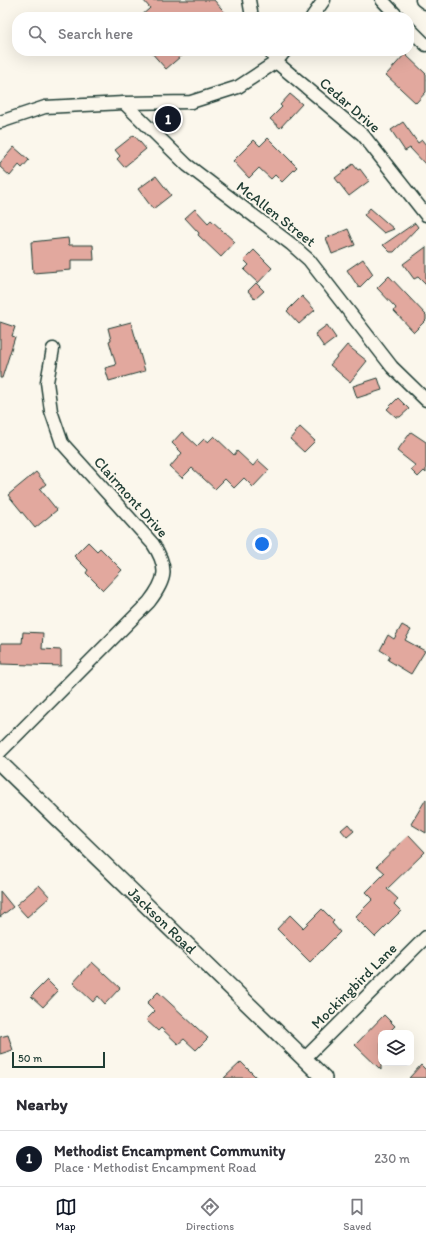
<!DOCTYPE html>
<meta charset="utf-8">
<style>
body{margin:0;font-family:Itim,sans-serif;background:#f7f7f7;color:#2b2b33}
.controls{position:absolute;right:12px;bottom:12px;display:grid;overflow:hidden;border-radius:8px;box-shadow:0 4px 16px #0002}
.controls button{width:36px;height:36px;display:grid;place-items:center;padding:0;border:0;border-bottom:1px solid #e1e1e2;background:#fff;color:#2b2b33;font:20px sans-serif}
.scale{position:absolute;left:12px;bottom:10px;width:93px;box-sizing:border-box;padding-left:4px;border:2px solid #1f3d34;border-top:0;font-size:11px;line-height:14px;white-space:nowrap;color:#1f3d34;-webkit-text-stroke:3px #fbf7ec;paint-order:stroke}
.you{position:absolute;left:262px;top:544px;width:14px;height:14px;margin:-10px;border:3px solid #fff;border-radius:50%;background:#1a73e8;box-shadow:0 0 0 6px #1a73e833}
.badge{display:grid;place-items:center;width:26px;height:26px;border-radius:50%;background:#111827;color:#fff;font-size:13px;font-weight:700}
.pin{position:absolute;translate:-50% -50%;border:2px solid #fff;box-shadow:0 1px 4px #0006}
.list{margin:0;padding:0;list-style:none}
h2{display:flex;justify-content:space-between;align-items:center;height:52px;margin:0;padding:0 16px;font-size:17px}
h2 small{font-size:13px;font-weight:400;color:#7c7c81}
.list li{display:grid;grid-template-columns:26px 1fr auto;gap:12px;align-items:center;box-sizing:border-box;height:56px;padding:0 16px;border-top:1px solid #e1e1e2}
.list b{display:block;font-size:15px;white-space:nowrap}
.list p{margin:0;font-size:13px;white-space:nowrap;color:#7c7c81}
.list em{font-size:13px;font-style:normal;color:#7c7c81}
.icon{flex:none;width:22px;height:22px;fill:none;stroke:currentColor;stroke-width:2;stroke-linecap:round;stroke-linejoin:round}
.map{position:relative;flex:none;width:426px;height:1078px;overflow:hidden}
.search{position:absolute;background:#fff;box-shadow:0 4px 16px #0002;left:12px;right:12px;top:12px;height:44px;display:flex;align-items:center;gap:10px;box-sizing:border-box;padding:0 14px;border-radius:16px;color:#7c7c81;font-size:15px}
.sheet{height:108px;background:#fff}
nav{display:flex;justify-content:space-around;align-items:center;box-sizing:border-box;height:56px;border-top:1px solid #e1e1e2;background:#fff;font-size:11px;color:#7c7c81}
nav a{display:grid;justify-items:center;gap:2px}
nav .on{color:#111827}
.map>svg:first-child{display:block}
.building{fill:#e2a89e;stroke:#1f3d34}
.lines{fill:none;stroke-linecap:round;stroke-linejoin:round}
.minor-casing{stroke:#1f3d34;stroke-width:15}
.tertiary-casing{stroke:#1f3d34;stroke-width:18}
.minor{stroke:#fbf7ec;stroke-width:12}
.tertiary{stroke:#fbf7ec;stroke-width:15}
.labels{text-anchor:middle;stroke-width:4;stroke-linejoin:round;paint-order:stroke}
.street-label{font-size:15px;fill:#1f3d34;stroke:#fbf7ec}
</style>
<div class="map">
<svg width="426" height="1078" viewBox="0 0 426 1078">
<rect width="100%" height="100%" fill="#fbf7ec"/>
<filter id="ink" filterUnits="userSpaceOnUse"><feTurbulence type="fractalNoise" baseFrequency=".025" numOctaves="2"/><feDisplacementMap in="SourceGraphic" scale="8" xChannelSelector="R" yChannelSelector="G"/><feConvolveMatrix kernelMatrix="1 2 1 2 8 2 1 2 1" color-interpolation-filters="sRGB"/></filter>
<g filter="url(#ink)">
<g class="building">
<polygon points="143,0 214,0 229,17 140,17 150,8"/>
<polygon points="150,51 187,51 166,69"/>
<polygon points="405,54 426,74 426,92 416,103 386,75"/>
<polygon points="290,94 302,104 280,128 270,119 282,107 280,105"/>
<polygon points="403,122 418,143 422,140 426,145 426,165 410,148 405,151 391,130"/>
<polygon points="134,135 146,149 124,167 117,159 120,156 115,150"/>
<polygon points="268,138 297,167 282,182 275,175 271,179 259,168 249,178 233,161 254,140 260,146"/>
<polygon points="14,147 29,160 22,168 19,165 10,176 0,167 0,163"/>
<polygon points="353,164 358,170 360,169 369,181 349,196 335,178"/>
<polygon points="156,176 171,195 153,209 138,189"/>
<polygon points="370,208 394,229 384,233 364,215"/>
<polygon points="195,209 208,223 211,220 235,242 221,257 198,235 199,233 185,218"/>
<polygon points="415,223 418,227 394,252 390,252 383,245"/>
<polygon points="348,229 355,245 332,254 326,238"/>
<polygon points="68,238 69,245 93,245 94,260 71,260 71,270 33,273 31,242"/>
<polygon points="426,247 426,285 418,277 414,279 403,264"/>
<polygon points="254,250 272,268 258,283 244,270 249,265 244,260"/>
<polygon points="363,259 373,274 359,288 347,270"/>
<polygon points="389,276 426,315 426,320 414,332 394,311 396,308 377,288"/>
<polygon points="256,283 264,291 255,299 248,291"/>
<polygon points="302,296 315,310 299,324 287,311"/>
<polygon points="0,322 15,327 12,336 15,337 2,378 0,378"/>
<polygon points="131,322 145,371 109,381 105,368 116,365 109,341 111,340 108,328"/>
<polygon points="327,325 336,338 324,347 315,334"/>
<polygon points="347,345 367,361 350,382 330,365"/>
<polygon points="378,378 382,390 357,398 353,386"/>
<polygon points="398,398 409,409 400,417 396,417 387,409"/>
<polygon points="300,427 315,441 304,452 290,439"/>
<polygon points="182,432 197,446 204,439 208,442 214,436 234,455 237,451 253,466 258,460 269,470 253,487 244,478 234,488 225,479 215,489 192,468 182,478 170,467 182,453 172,443"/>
<polygon points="411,432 426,442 426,473 424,471 418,477 411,470 416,466 397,451"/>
<polygon points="36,472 46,484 40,489 57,510 35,528 8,495"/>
<polygon points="88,542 97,551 100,548 122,570 103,590 86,573 88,570 74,556"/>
<polygon points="402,625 411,630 405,640 425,651 411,674 388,660 390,656 380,650 388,635 394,639"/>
<polygon points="23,632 43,633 42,649 61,650 61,666 1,664 1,643 22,643"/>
<polygon points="426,799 426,833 411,824"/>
<polygon points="348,824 354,831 347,837 341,830"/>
<polygon points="409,835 425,852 387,889 398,899 394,904 401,911 375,937 355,917 373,899 366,892 385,873 377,866"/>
<polygon points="39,885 50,897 27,917 16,905"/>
<polygon points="0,891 13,907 0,917"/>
<polygon points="322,909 334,921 332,923 340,932 310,962 277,929 290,915 303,928"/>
<polygon points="92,962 120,988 105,1004 98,996 93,1002 73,983"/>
<polygon points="47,980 58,991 43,1007 31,996"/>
<polygon points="158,992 208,1038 196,1050 184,1039 178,1044 161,1028 158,1031 146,1020 155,1011 147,1003"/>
<polygon points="384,1015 395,1026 388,1033 381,1033 381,1070 355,1045"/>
<polygon points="8,1035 13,1050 0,1054 0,1037"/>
<polygon points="241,1062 257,1078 224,1078"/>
<polygon points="421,1065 426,1070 426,1078 409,1078"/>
</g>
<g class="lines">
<defs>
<g id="minor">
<polyline points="249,0 252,17"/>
<polyline points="382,0 398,17"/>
<polyline points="422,0 426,3"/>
<polyline points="312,17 324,0"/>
<polyline points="409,28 426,45"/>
<polyline points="270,51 276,62 363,135 426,215"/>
<polyline points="124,103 187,165 291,244 309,260 392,367 426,400"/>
<polyline points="0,122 45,107 124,103 191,102 238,87 276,62 285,51"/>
<path d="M 0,752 L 149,602 C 166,580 169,568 153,544 L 62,443 L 51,411 L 47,382 L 53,349"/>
<polyline points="305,1058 426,937"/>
</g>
<g id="tertiary">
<path id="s1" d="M 0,763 L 324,1078"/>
</g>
</defs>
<use href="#minor" class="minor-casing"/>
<use href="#tertiary" class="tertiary-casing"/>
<use href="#minor" class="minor"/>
<use href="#tertiary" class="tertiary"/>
</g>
</g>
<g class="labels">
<g class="street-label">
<text transform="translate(350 105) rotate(41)" y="5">Cedar Drive</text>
<text transform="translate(276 214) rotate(38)" y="5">McAllen Street</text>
<text transform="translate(131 497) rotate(48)" y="5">Clairmont Drive</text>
<text dy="5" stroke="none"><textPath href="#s1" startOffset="226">Jackson Road</textPath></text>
<text transform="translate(354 986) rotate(-45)" y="5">Mockingbird Lane</text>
</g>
</g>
</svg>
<div class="controls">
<button><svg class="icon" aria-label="layers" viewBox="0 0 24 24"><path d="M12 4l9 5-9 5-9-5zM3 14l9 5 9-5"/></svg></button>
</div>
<div class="scale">50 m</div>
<div class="you"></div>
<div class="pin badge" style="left:168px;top:119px">1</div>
<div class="search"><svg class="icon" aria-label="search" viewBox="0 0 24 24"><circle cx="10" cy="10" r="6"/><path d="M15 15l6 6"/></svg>Search here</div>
</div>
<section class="sheet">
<h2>Nearby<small></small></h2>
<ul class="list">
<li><span class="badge">1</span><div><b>Methodist Encampment Community</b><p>Place · Methodist Encampment Road</p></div><em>230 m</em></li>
</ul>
</section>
<nav>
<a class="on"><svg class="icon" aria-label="map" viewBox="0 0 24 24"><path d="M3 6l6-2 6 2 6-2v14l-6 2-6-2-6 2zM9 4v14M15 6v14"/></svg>Map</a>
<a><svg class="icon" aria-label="directions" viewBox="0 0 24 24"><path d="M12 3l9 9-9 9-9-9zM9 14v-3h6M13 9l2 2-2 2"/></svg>Directions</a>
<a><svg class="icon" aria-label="saved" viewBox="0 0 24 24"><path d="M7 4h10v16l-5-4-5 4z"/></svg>Saved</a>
</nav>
